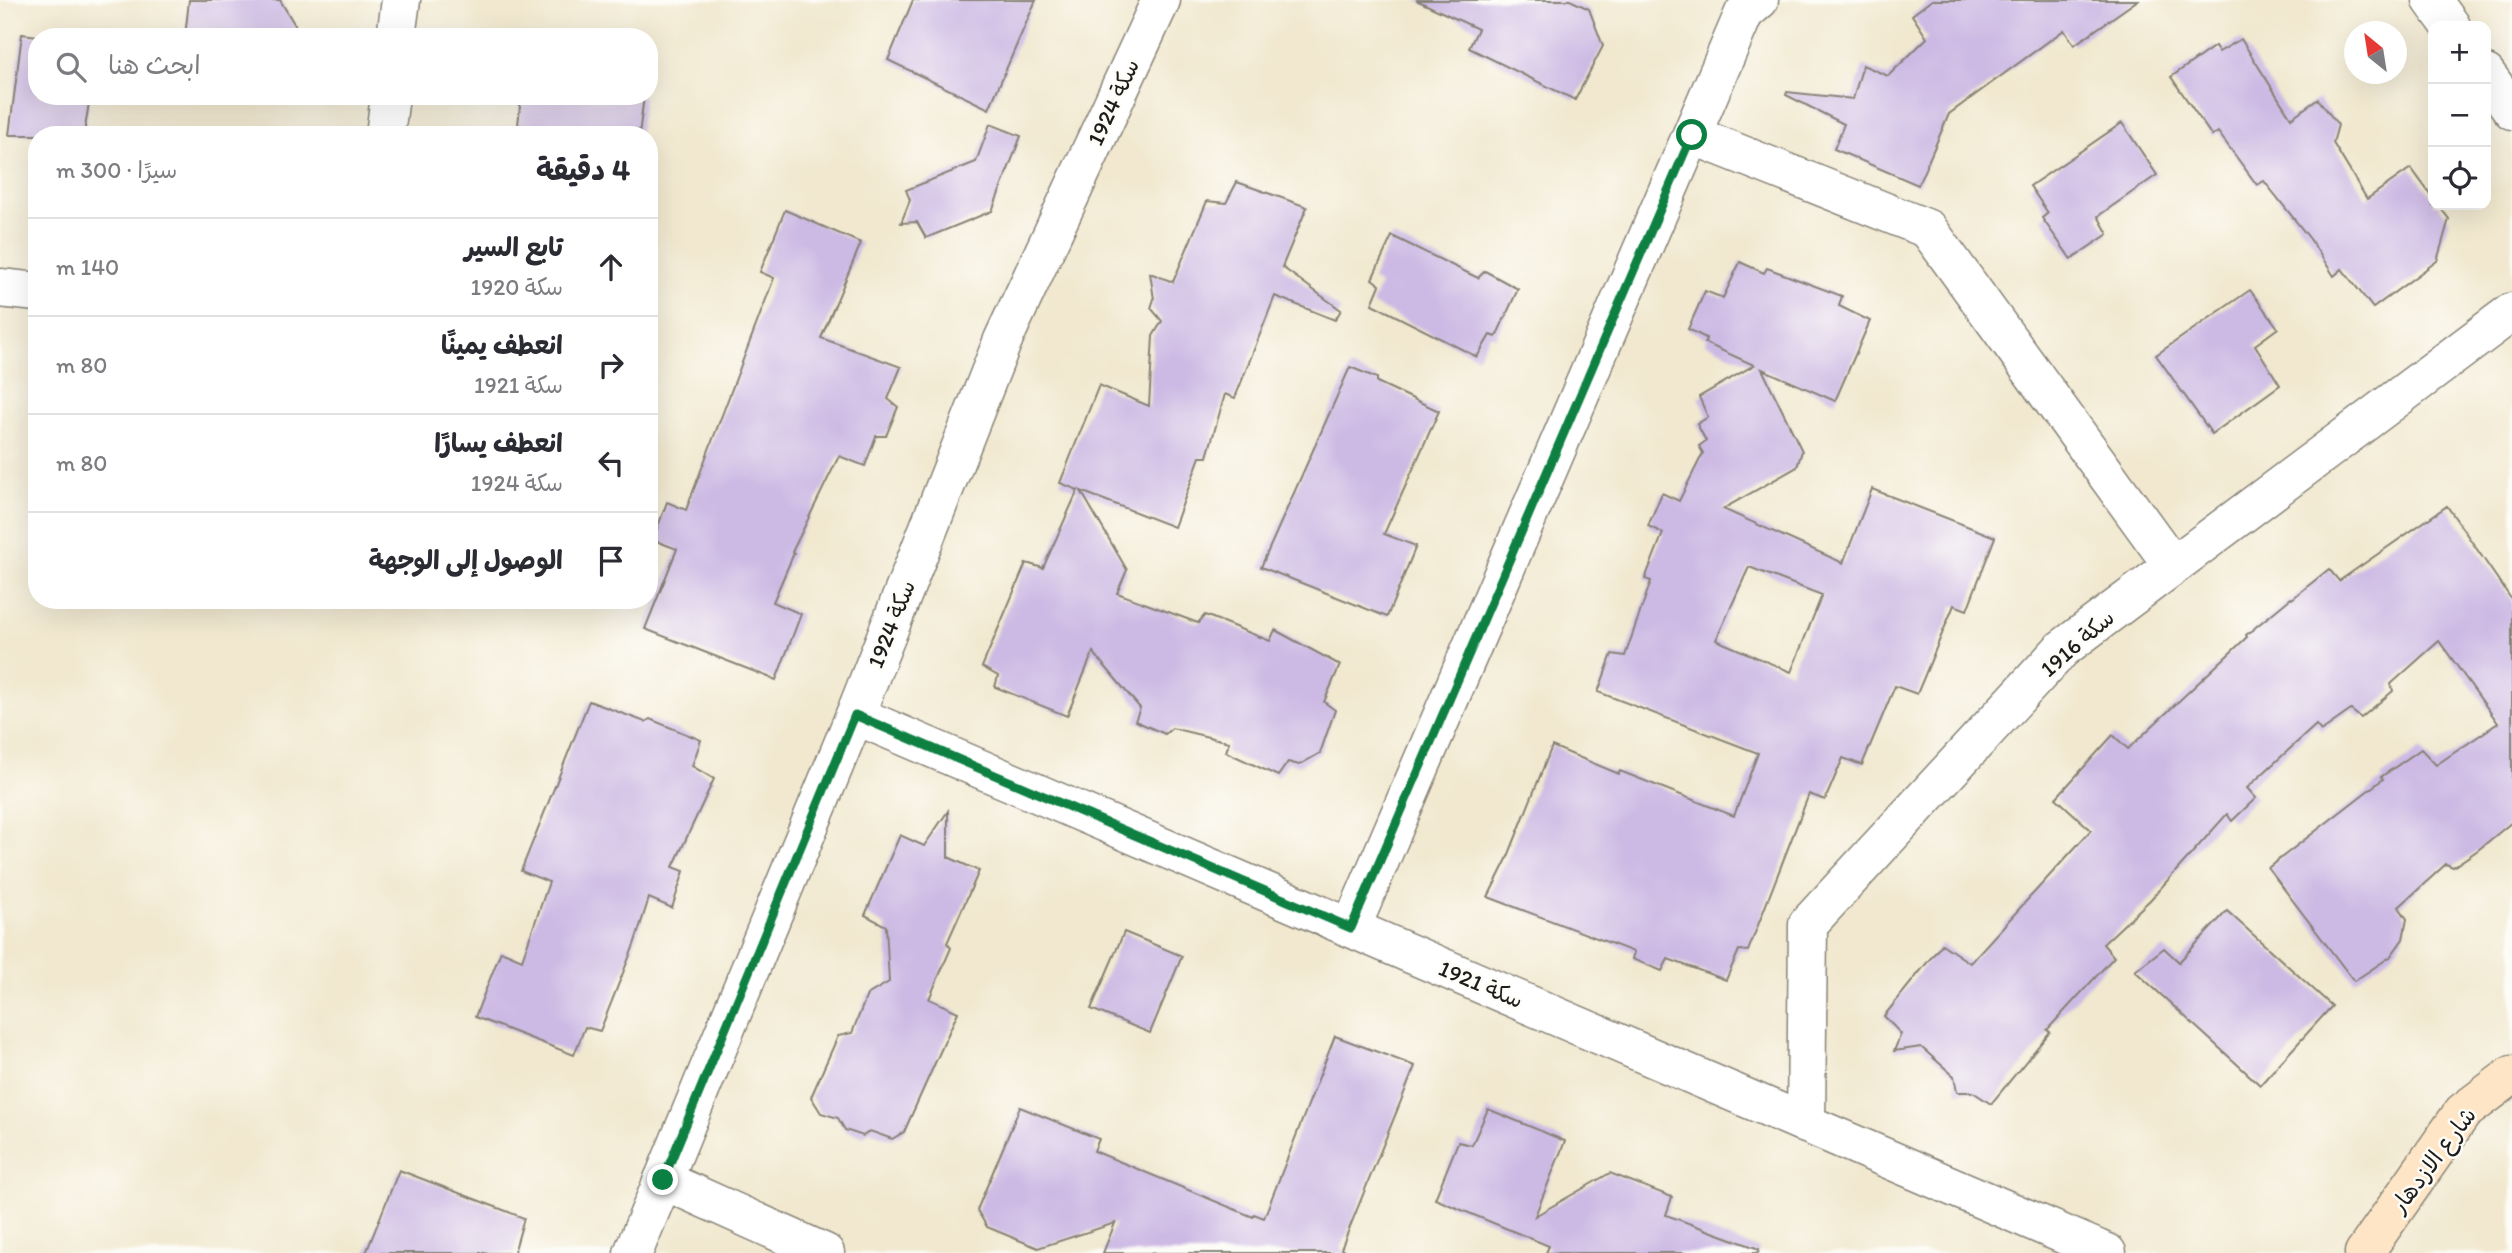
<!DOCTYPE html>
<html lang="ar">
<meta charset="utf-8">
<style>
body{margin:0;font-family:Itim,"Playpen Sans Arabic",sans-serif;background:#f7f7f7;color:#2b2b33;direction:rtl}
.controls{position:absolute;right:21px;top:21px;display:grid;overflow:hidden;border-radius:14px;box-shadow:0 7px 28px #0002}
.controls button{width:63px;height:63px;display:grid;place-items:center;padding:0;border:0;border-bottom:2px solid #e1e1e2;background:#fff;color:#2b2b33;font:35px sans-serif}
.compass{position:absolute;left:2344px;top:21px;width:63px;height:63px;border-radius:50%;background:#fff;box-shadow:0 7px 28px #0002;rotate:330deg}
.stop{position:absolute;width:21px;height:21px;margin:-16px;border:5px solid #0b8043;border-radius:50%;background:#fff}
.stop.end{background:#0b8043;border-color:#fff;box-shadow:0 2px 7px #0008}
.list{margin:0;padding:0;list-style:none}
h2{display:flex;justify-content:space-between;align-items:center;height:91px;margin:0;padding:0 28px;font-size:30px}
h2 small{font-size:23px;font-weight:400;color:#7c7c81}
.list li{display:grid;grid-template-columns:46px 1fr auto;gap:21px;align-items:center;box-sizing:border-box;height:98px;padding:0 28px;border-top:2px solid #e1e1e2}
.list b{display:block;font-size:26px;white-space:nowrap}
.list p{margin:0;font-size:23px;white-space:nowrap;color:#7c7c81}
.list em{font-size:23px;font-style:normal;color:#7c7c81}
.icon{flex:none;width:38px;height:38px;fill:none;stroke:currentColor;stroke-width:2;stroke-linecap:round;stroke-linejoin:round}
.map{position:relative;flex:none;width:2512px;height:1253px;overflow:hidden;direction:ltr}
.search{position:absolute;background:#fff;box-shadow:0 7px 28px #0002;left:28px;top:28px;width:630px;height:77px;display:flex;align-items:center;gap:18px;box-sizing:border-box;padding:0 24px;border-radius:28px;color:#7c7c81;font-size:26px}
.panel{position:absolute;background:#fff;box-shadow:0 7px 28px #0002;left:28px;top:126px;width:630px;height:483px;border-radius:28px;direction:rtl}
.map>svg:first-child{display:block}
.building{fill:#cdbae4;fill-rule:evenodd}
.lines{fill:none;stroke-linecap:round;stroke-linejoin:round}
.street-casing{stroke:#868276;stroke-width:41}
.secondary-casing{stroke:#868276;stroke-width:41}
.street{stroke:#fff;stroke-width:38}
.secondary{stroke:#fee5c5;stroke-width:38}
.route{stroke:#0b8043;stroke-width:9}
.labels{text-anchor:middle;stroke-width:5;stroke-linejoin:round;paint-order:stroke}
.street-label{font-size:23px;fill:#1c1c1c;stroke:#fdfcf7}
</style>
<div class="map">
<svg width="2512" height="1253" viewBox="0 0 2512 1253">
<rect width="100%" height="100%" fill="#fdfcf7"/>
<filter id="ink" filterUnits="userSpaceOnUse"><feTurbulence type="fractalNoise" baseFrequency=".0143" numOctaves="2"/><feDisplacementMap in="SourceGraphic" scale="14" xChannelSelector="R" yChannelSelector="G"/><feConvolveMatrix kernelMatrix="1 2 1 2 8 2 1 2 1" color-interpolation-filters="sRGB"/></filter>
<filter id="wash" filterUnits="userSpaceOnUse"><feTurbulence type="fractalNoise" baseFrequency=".00686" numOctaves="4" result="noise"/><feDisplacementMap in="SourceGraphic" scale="28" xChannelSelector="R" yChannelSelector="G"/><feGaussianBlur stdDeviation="1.57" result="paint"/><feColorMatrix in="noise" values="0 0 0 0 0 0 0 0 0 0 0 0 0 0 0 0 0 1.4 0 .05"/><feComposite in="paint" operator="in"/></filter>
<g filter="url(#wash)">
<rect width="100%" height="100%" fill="#f1e8cf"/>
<g id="blocks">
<g class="building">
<polygon points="189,0 280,0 302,37 185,37"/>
<polygon points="913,0 1036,0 989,109 888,60"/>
<polygon points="1416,0 1570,0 1589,9 1603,46 1575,100 1469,48 1478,29"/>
<polygon points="1932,0 2138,0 2074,45 2064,30 1949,114 1918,185 1834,149 1844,124 1786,95 1787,92 1853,99 1863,65 1888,76 1927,38 1912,15"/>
<polygon points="22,34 46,37 37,37 37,96 90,96 84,135 9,135"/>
<polygon points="2241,39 2291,118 2318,99 2338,125 2333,143 2367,199 2411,168 2433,198 2433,205 2438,205 2449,219 2437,261 2373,308 2342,269 2334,276 2310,239 2264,181 2257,185 2218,132 2212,136 2171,77 2215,46 2219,52"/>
<polygon points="521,96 644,96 639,135 517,135"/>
<polygon points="2122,123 2157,175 2098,216 2108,234 2071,259 2042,218 2048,213 2030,186"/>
<polygon points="990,124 1021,136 992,211 926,238 917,222 901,223 910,200 906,190 976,162"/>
<polygon points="1237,182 1307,207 1282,267 1341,310 1335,320 1275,296 1235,398 1225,394 1207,457 1200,457 1174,527 1081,491 1127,570 1117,593 1198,623 1205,615 1270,641 1275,630 1340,665 1324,702 1335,710 1320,753 1299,765 1288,762 1278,776 1226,752 1229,742 1172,728 1165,734 1135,721 1140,708 1093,652 1067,716 995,687 998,676 982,667 1026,563 1043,568 1078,490 1060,483 1099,385 1149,406 1153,336 1162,321 1151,308 1154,299 1150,273 1173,282 1207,201 1226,203"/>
<polygon points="785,210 861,243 821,338 901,367 888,399 898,407 886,436 876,436 865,466 839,456 792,552 794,553 773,602 801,614 776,680 645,629 677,549 653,540 667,502 686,510 774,278 760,272"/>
<polygon points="1392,236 1478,278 1485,271 1518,289 1496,337 1490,335 1477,357 1372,304 1380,285 1372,279"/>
<path d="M 1740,262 L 1764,273 L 1767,268 L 1842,296 L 1839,306 L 1870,321 L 1835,401 L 1762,369 L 1802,451 L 1797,467 L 1723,509 L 1843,563 L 1872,489 L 1995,537 L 1967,610 L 1954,605 L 1917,694 L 1895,686 L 1862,765 L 1843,758 L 1825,800 L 1809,794 L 1748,951 L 1739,950 L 1726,980 L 1668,959 L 1662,971 L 1632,959 L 1634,952 L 1488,897 L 1507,859 L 1552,746 L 1619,774 L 1620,771 L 1734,816 L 1758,753 L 1598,692 L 1612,654 L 1625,656 L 1651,581 L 1645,579 L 1663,533 L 1648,526 L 1662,493 L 1679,501 L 1703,453 L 1699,446 L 1706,441 L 1697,424 L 1708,417 L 1699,397 L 1754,365 L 1705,343 L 1706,338 L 1688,329 L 1705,291 L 1723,298 ZM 1749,567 L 1822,595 L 1791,672 L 1716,640 Z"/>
<polygon points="2250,290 2278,328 2255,345 2280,385 2212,434 2156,355"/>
<polygon points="1350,367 1377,378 1377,382 1439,411 1384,534 1416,546 1387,617 1261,567"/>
<polygon points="2447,506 2512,600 2512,822 2478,850 2453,867 2446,864 2399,907 2407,919 2403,939 2390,957 2354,981 2268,868 2383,779 2381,777 2421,749 2436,765 2498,723 2439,641 2391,684 2393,691 2361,718 2351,710 2321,731 2316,725 2247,788 2256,798 2232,821 2227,814 2150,900 2103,944 2114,957 2047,1030 2050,1032 1991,1104 1973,1092 1957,1092 1954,1076 1921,1047 1894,1051 1901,1034 1884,1016 1942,944 1970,963 2091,830 2056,798 2113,735 2128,749 2247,637 2246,635 2291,598 2292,599 2329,569 2339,581"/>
<polygon points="589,701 645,722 650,719 701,740 692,766 714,779 673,867 684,871 672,908 649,898 634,945 600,1031 585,1027 574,1055 475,1017 501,951 522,960 549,882 521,871"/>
<polygon points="948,811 948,857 979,871 947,943 951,948 929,999 958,1012 904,1132 892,1139 870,1131 863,1136 845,1130 838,1118 821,1113 811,1097 838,1036 852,1033 867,995 889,982 886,926 865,915 900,835 924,846"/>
<polygon points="2227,911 2332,1006 2260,1085 2135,971 2164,948 2179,962"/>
<polygon points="1124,932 1182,956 1150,1033 1091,1009"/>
<polygon points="1335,1036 1415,1066 1341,1249 1347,1253 1103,1253 1115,1223 1038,1248 987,1227 977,1210 1020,1107 1099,1139 1094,1151 1253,1217 1254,1214 1264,1218"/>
<polygon points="1488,1109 1565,1141 1535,1216 1610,1173 1672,1197 1666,1215 1759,1249 1758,1253 1546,1253 1549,1246 1435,1199 1458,1142 1472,1145"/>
<polygon points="399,1170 524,1218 514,1253 366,1253"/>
</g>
</g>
</g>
<g filter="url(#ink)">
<use href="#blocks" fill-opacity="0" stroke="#868276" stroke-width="2"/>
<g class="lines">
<defs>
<g id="street">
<polyline points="2432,0 2451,26"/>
<polyline points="396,37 401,0"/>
<polyline points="2486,74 2512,110"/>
<polyline points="385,135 390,96"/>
<polyline points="1692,135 1928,229 2173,566"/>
<polyline points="0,288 37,292"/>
<polyline points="855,715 2107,1253"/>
<polyline points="1351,928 1744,13 1759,0"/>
<polyline points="1806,1124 1808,924 2062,649 2512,312"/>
<polyline points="663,1180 825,1253"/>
<polyline points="633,1253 855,715 1003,340 1161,0"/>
</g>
<polyline id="secondary" points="2364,1253 2463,1112 2512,1075"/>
</defs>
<use href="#street" class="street-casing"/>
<use href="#secondary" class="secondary-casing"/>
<use href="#street" class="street"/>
<use href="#secondary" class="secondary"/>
</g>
</g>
<g class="lines" filter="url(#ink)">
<polyline class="route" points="663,1180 855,715 1351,928 1692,135"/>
</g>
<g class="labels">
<g class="street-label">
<text transform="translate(1113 102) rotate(-65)" y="8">سكة 1924</text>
<text transform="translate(891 624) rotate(-68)" y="8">سكة 1924</text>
<text transform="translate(2077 643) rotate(-41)" y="8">سكة 1916</text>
<text transform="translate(1481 984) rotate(23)" y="8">سكة 1921</text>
<text transform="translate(2433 1160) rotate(-53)" y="8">شارع الازدهار</text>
</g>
</g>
</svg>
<div class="controls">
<button>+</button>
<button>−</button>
<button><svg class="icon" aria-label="locate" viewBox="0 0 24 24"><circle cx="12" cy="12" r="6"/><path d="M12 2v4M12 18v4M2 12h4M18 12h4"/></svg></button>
</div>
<svg class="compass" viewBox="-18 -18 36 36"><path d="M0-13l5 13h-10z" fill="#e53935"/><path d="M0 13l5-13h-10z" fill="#7c7c81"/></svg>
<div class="stop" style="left:1692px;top:135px"></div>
<div class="stop end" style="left:663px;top:1180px"></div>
<div class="search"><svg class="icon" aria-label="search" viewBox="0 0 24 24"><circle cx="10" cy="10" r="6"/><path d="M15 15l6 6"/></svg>ابحث هنا</div>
<section class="panel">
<h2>4 دقيقة<small>سيرًا · 300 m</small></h2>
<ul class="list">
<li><svg class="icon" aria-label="ahead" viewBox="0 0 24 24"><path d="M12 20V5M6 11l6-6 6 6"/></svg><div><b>تابع السير</b><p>سكة 1920</p></div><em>140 m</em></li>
<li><svg class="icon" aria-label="right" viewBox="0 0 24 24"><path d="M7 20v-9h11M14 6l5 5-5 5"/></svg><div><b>انعطف يمينًا</b><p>سكة 1921</p></div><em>80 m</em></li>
<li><svg class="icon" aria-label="left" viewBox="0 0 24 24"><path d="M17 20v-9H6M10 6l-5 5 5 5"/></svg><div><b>انعطف يسارًا</b><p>سكة 1924</p></div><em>80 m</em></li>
<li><svg class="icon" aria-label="arrive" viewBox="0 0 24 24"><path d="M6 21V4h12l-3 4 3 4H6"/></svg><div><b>الوصول إلى الوجهة</b></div></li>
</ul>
</section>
</div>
